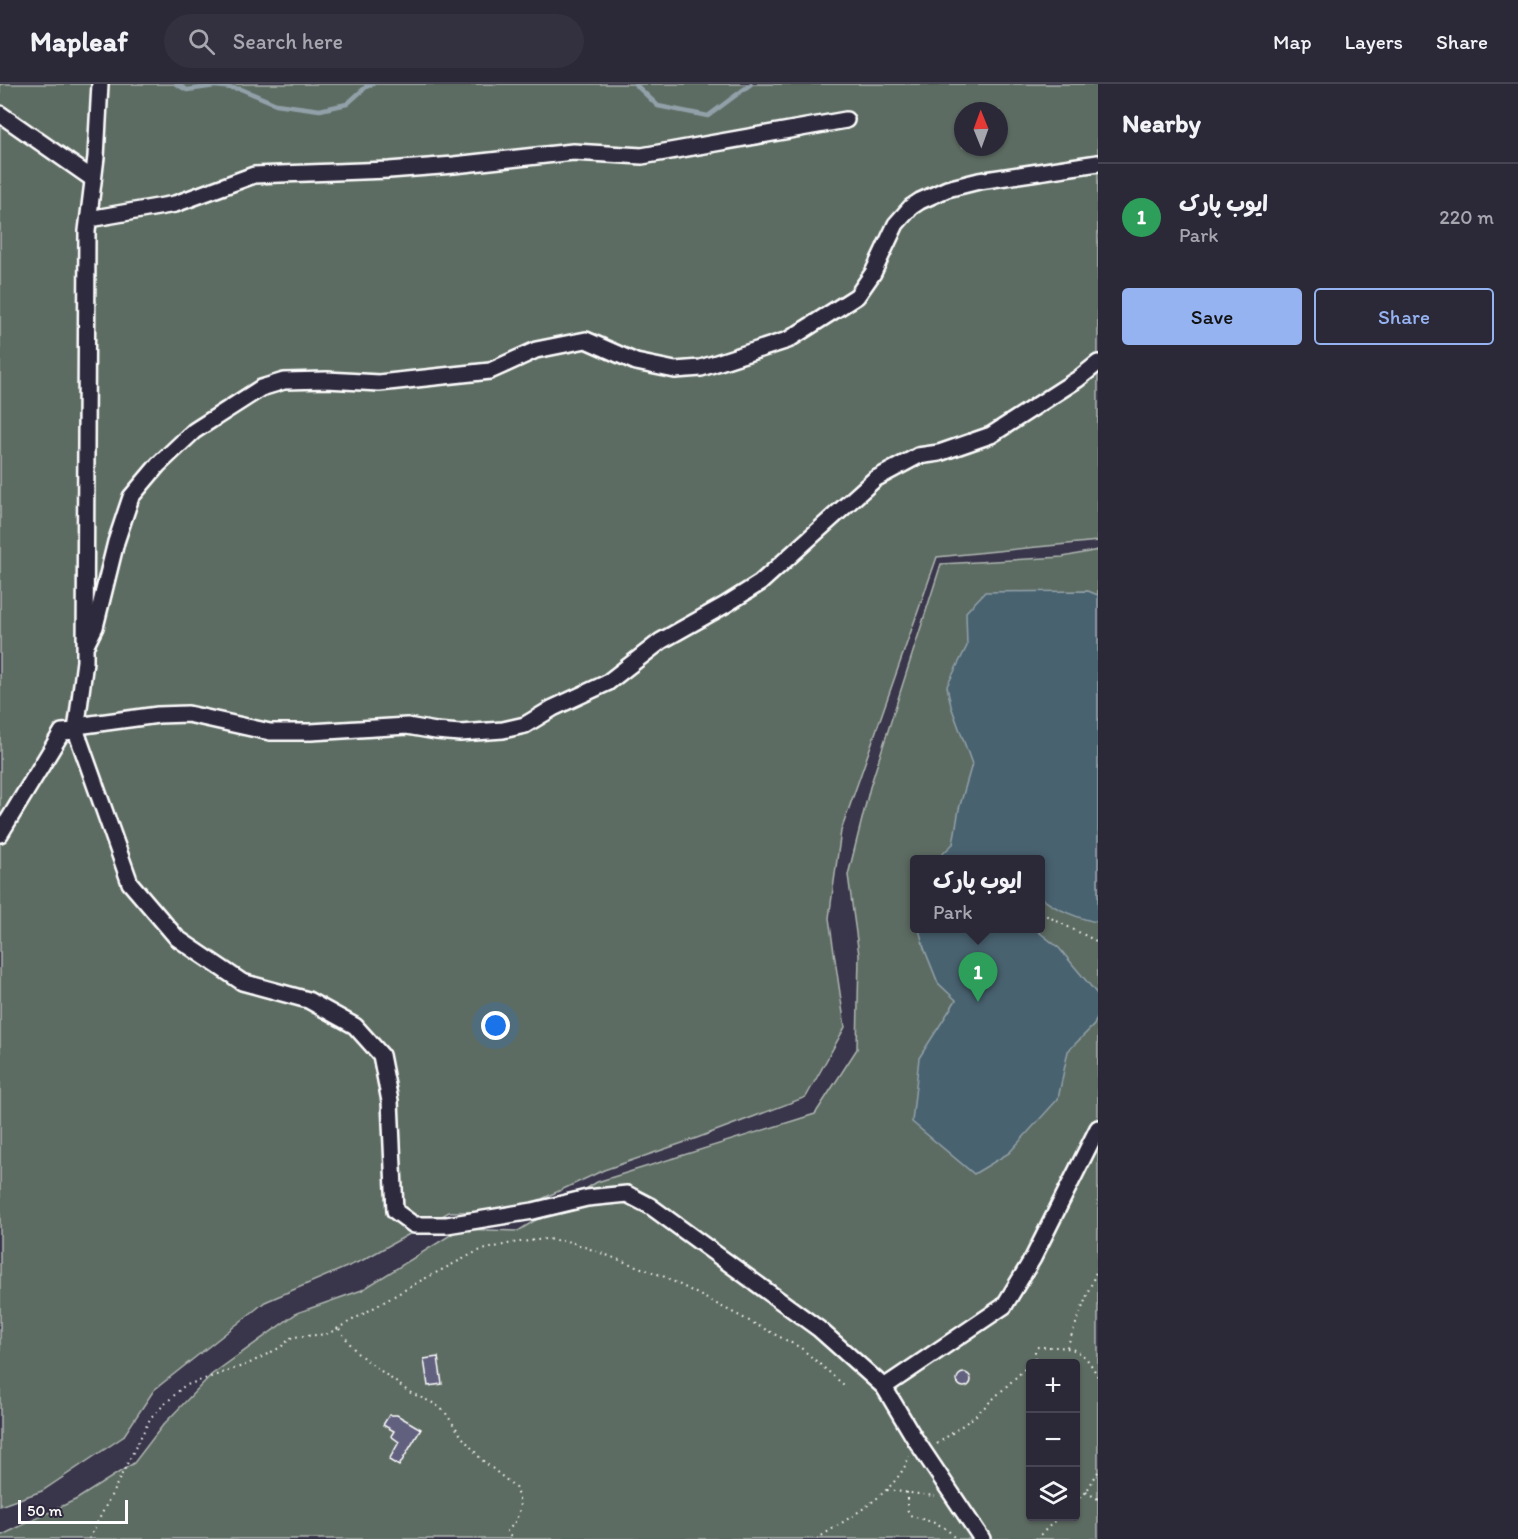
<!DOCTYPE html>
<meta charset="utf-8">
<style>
body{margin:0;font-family:Itim,"Playpen Sans Arabic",sans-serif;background:#333040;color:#f1f3f6}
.controls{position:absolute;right:18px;bottom:18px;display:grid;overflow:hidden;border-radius:6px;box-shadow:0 2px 4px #0004}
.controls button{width:54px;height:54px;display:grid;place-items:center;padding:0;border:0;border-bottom:2px solid #474453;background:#2b2838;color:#f1f3f6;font:30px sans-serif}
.compass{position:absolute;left:954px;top:18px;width:54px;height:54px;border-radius:50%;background:#2b2838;box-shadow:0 2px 4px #0004;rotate:359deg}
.scale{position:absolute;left:18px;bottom:15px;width:110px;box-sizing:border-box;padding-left:6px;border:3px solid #fff;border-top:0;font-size:16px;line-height:21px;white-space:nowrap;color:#fff;-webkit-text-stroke:4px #2f2a3d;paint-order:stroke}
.you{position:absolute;left:496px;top:942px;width:21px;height:21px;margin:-15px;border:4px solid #fff;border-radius:50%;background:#1a73e8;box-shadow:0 0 0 9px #1a73e833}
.badge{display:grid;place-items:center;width:39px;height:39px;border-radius:50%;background:#95b2f1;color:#fff;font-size:20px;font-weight:700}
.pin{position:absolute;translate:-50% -50px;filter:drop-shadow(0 2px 3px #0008)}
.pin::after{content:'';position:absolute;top:32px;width:21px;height:18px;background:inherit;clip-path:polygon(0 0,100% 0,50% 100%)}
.popup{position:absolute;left:910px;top:771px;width:135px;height:78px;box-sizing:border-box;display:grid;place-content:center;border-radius:6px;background:#2b2838;filter:drop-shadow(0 2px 4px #0005);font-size:20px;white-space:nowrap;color:#a6a6ae}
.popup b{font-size:22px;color:#f1f3f6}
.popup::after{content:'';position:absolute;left:50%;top:100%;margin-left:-12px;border:12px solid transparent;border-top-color:#2b2838}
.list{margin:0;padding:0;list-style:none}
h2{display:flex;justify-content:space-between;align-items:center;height:78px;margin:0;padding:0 24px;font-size:26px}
h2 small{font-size:20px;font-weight:400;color:#a6a6ae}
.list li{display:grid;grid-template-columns:39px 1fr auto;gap:18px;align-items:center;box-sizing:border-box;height:108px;padding:0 24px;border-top:2px solid #474453}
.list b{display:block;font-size:22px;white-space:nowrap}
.list p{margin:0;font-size:20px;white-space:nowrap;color:#a6a6ae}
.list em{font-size:20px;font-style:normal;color:#a6a6ae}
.actions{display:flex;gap:12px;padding:18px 24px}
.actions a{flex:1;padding:14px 0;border:2px solid #95b2f1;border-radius:6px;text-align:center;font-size:21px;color:#95b2f1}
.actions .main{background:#95b2f1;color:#111}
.icon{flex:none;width:33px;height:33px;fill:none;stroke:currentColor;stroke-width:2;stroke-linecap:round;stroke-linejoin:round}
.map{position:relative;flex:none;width:1098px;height:1455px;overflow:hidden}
header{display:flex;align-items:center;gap:36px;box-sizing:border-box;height:84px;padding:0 30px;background:#2b2838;border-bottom:2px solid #474453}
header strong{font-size:28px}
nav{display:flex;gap:33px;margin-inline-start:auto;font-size:21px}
.search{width:420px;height:54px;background:#333040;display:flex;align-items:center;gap:15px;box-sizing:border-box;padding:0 21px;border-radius:33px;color:#a6a6ae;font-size:22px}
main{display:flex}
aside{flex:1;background:#2b2838}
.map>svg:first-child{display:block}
.green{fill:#5d6c63;stroke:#aeb6b1;stroke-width:1.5;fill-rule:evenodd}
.water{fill:#496270;stroke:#92a1a9;stroke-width:1.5}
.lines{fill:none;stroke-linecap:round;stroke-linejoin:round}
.stream{stroke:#92a1a9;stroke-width:4.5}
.building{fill:#62617f;stroke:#fff;stroke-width:1.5}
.minor-casing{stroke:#fff;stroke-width:20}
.path{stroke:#fff;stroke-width:2;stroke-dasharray:1.5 4.5;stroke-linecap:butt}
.minor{stroke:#2f2a3d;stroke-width:15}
</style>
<header>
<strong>Mapleaf</strong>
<div class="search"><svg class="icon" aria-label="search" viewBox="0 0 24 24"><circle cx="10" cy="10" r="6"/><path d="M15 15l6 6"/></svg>Search here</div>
<nav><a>Map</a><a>Layers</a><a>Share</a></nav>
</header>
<main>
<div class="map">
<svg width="1098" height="1455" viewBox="0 0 1098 1455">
<rect width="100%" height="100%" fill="#39354a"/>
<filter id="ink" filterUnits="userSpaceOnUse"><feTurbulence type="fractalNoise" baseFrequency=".0167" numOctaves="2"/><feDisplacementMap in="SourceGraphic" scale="12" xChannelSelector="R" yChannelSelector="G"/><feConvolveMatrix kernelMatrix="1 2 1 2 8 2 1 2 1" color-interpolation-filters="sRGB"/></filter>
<g filter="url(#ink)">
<g class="green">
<path d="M 0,0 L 1098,0 L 1098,457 L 937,473 L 841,747 L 829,834 L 845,943 L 806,1013 L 697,1054 L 604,1086 L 516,1127 L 449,1128 L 363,1176 L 265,1218 L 154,1306 L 123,1353 L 42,1407 L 0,1422 ZM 963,27 L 999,27 L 999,63 L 963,63 Z"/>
<path d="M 1098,466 L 1098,1455 L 0,1455 L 0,1452 L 77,1415 L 134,1379 L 163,1341 L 211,1291 L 297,1229 L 362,1206 L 460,1145 L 518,1147 L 597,1098 L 815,1030 L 857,965 L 859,871 L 848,791 L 870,703 L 941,480 L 1063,473 ZM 915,776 L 1041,776 L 1041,844 L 915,844 ZM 1030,1280 L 1076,1280 L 1076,1432 L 1030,1432 Z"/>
</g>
<g class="water">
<path d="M 1088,507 L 1098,511 L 1098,838 C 1083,836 1051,824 1041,813 L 1041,776 L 937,775 L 953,760 L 959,725 L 972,680 L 951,622 L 947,602 L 967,562 L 966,528 L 985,508 Z"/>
<polygon points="919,845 1035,845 1059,864 1098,911 1098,931 1094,941 1068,967 1058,1015 1009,1069 974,1090 912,1038 919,974 956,916 938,899 924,864"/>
</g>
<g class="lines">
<g class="stream">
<polyline points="176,0 187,6 215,2 241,5 276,20 320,26 347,20 366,3 373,0"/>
<polyline points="635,0 658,22 708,32 751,0"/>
</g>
</g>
<g class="building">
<polygon points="438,1273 442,1300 428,1302 424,1275"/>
<circle cx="964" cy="1296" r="7"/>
<polygon points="389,1331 397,1331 421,1345 399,1382 389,1376 399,1358 391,1352 394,1347 383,1341"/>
</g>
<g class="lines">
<defs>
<g id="minor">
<polyline points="100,0 96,73 87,147 85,577 76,647 130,799 177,854 242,898 308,916 355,942 381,971 390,1017 395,1127 414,1141 447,1141 533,1127 587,1114 627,1110 650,1122 819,1245 884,1303 915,1355 982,1455"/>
<polyline points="0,30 93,95"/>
<polyline points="89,135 175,120 254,91 389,86 454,81 573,68 642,72 846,36"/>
<polyline points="87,559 95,543 116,458 131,413 158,381 194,347 261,304 284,297 327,296 379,299 490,287 536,266 586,256 636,278 675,286 701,284 788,256 857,212 873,189 896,140 911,123 920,117 947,105 979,97 1098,79"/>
<polyline points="77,642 158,631 188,630 270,648 311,648 407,642 436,647 460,649 503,646 525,641 553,624 607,599 661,557 725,521 760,499 875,395 918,372 939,369 991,351 1078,295 1098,279"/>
<polyline points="0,750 62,648 76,647"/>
<polyline points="884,1303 1004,1222 1033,1174 1098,1044"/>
</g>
</defs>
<use href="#minor" class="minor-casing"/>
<g class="path">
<polyline points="1041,829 1098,858"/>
<polyline points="339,1245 357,1269 409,1308 435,1320 445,1328 462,1353 482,1376 515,1403 520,1418 519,1429 514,1440 507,1447 512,1455"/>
<polyline points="1067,1263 1098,1183"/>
<path d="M 1031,1279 L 1035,1274 L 1035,1265 L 1038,1263 C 1070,1263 1082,1261 1098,1293"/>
<polyline points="937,1360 974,1333 1030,1280"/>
<polyline points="887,1406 935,1412"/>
<path d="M 907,1408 L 907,1425 L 910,1431 C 927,1438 945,1438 955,1455"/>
<polyline points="1086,1408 1098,1415"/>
<polyline points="1076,1418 1086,1408 1098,1388"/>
<polyline points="89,1455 151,1333 184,1302 248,1280 281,1263 292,1253 328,1250 422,1196 478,1167 512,1159 546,1155 571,1158 663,1192 801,1264 844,1301"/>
<path d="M 817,1455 C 847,1434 898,1409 909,1372"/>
<polyline points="1036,1455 1060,1432"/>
</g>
<use href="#minor" class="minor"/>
</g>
</g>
</svg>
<div class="controls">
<button>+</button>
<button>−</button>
<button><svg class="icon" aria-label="layers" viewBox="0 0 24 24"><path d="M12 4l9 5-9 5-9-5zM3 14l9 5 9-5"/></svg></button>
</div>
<svg class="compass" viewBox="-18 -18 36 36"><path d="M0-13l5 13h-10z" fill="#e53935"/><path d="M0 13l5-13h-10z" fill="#a6a6ae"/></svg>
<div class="scale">50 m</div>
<div class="you"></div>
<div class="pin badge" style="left:978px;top:918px;background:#2e9e5b">1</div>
<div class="popup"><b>ایوب پارک</b>Park</div>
</div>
<aside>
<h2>Nearby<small></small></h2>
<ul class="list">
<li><span class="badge" style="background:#2e9e5b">1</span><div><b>ایوب پارک</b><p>Park</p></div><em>220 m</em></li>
</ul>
<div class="actions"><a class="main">Save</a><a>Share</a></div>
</aside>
</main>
